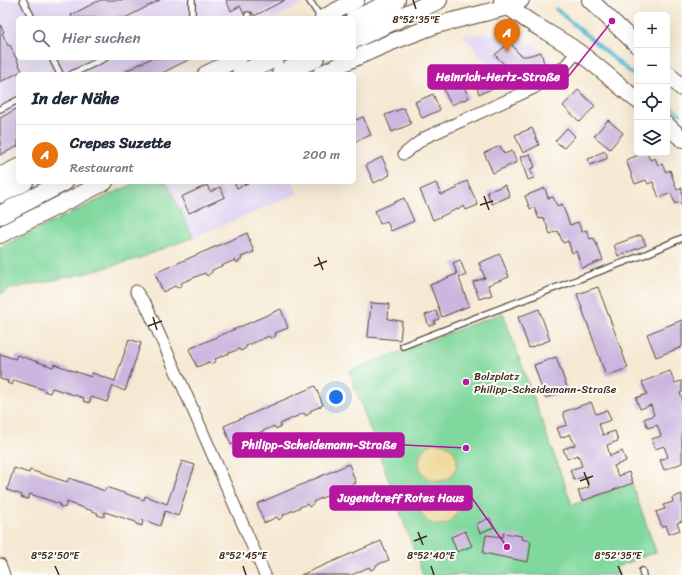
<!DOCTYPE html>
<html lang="de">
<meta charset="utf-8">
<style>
body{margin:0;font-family:Sriracha,sans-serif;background:#f6f6f7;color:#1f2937}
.controls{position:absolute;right:12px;top:12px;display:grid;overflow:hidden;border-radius:6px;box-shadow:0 4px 16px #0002}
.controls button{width:36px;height:36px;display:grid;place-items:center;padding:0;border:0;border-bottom:1px solid #e0e1e3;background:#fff;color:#1f2937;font:20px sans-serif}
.you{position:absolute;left:336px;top:397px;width:14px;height:14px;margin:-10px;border:3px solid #fff;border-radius:50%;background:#1a73e8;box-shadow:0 0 0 6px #1a73e833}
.badge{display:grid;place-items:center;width:26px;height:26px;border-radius:50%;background:#0f766e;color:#fff;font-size:13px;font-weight:700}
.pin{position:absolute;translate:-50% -33px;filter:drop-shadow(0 1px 2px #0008)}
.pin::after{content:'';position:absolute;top:21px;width:14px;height:12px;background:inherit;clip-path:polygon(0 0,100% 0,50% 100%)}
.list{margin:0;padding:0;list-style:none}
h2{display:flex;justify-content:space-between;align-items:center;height:52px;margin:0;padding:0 16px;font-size:17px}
h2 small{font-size:13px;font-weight:400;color:#747a83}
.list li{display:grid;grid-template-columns:26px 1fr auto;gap:12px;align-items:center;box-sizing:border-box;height:60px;padding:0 16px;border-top:1px solid #e0e1e3}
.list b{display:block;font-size:15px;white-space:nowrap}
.list p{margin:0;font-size:13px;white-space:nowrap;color:#747a83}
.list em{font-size:13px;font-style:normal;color:#747a83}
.icon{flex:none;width:22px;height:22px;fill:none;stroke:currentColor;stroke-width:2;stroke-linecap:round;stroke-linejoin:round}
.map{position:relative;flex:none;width:682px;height:575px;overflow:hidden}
.search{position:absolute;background:#fff;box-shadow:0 4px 16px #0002;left:16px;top:16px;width:340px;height:44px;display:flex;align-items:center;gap:10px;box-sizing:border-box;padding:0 14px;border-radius:6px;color:#747a83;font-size:15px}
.panel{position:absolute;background:#fff;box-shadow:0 4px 16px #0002;left:16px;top:72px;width:340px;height:112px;border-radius:6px}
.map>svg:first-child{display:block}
.built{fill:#e0d4f4}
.green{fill:#80d89e;stroke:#5e815e}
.sand{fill:#eeda9e;stroke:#94825e}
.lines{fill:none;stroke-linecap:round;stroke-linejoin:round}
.stream{stroke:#57b8d6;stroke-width:4}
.building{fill:#cab6df}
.service-casing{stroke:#574739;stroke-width:8}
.minor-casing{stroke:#574739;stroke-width:13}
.secondary-casing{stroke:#574739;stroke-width:18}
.primary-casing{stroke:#574739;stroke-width:20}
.service{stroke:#fff;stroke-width:5.5}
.minor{stroke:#fff;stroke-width:11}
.secondary{stroke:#fff;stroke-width:16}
.primary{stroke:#fff;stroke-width:18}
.ticks{fill:none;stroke:#3b2a1e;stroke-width:1.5}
.poi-dot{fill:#b5179e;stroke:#fdfcf7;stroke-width:1.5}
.labels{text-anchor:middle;stroke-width:4;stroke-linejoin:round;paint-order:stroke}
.poi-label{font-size:11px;fill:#3b2a1e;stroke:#fdfcf7;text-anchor:start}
.ticks-label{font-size:10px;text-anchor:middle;fill:#3b2a1e;stroke:#fdfcf7;stroke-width:4;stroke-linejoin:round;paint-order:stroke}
.leader{fill:none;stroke:#b5179e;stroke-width:1.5}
.callout-dot{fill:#b5179e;stroke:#fdfcf7;stroke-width:1.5}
.callout{fill:#b5179e;stroke:#b5179e;stroke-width:1.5}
.callout-label{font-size:12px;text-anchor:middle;font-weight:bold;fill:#fff}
</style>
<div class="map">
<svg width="682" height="575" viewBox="0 0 682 575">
<rect width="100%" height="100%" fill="#fdfcf7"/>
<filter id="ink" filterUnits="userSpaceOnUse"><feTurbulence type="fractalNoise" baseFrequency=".025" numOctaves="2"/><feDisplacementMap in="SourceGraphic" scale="8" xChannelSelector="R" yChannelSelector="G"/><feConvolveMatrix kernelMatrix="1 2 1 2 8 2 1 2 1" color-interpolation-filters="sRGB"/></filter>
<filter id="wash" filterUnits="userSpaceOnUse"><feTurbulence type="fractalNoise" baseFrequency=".012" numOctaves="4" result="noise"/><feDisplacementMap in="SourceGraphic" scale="16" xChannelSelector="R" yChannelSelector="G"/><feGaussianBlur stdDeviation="0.9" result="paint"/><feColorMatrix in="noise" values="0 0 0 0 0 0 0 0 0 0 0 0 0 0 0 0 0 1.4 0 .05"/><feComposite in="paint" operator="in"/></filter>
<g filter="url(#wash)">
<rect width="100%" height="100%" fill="#f6e9d4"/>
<g class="built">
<polygon points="0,0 309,0 275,18 18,18 18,58 195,58 164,74 18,74 18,148 0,157"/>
<polygon points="482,33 502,35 522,40 540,49 557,66 513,91 462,35"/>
<polygon points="166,182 293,182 298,194 270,206 193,237"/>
</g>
<g class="green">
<polygon points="137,182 166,182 193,237 140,258 83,274 10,289 0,294 0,247"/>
<polygon points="503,313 572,505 632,484 656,552 616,567 619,575 423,575 349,371"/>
</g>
<g class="sand">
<circle cx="438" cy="462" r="19"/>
<circle cx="439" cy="506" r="19"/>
</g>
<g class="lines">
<g class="stream">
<polyline points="556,9 637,78"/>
<polyline points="667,104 680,114"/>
</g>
</g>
<g id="blocks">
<g class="building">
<polygon points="100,0 160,0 125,18 72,18 71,15"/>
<polygon points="226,0 285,0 254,16 252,12 245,16 240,6 231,11"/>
<polygon points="0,24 4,32 2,33 8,46 10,45 22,71 0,82"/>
<polygon points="510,42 518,53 523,56 527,56 541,52 545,67 528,72 520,80 509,76 506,66 495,55"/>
<polygon points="152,58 192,58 160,74 120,74"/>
<polygon points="490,71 495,88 479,94 473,77"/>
<polygon points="462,82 469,98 451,105 444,90"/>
<polygon points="578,90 595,106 580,122 563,106"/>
<polygon points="433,94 440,110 422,118 415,102"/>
<polygon points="18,108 18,146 0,155 0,118"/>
<polygon points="404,108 411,124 392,132 385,115"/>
<polygon points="354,115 356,120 363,117 371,135 354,142"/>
<polygon points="608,120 623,133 610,149 594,136"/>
<polygon points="532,128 539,145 523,153 515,135"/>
<polygon points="567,128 575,136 564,148 555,141"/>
<polygon points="500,146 504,154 512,151 517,162 493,173 484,153"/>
<polygon points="605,151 608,158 590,165 588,159 594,157 593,156"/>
<polygon points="644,153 647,153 650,160 655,158 658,165 662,164 666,172 670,170 677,190 682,188 682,207 680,202 675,204 671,193 659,198 653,182 648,184 646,180 635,184 626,160"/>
<polygon points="530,154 535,167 530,169 534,178 528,180 520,157"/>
<polygon points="382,157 390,175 374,183 366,165"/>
<polygon points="467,181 478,205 466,210 464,206 433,220 420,190 436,183 441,195 458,188 456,186"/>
<polygon points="234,182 250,182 237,188"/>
<polygon points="207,185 210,192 220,187 225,197 189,213 181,197"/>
<polygon points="505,185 510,196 492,204 487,192"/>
<polygon points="545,188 548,198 553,197 557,206 562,204 570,225 578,222 582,232 586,230 590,239 594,238 603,260 582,268 576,251 572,253 568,241 563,243 558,231 550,234 544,218 539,219 534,207 530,209 525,196"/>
<polygon points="404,198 414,221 391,231 387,221 380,224 375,211"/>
<polygon points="247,233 254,252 241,257 242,259 237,263 235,260 212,270 212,272 207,276 205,273 181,283 182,285 177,288 175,286 163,292 155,273"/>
<polygon points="641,235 646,245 618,256 614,245"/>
<polygon points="500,254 509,277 488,285 492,295 479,299 473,282 485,278 479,263"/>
<polygon points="460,260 466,275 459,278 469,306 442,317 430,285 457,274 453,263"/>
<polygon points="598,287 628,368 606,376 577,294"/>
<polygon points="371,303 389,304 388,319 402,321 400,340 368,337"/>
<polygon points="281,309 288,328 275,333 276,335 271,339 269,336 246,346 246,348 241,351 239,349 215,359 216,361 211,364 209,362 197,367 189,349"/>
<polygon points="539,309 550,340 529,348 518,317"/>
<polygon points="436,311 439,319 434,321 435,324 429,326 425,315"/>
<polygon points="682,320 682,347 656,357 647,334"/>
<polygon points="129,339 141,343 125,391 113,386 107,402 91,397 89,403 83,401 84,398 52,388 50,393 44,391 45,390 14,380 12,385 7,383 8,381 0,379 0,354 15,359 17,355 53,367 54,364 91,377 92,373 115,381"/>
<polygon points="556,357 568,390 545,398 534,365"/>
<polygon points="670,371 675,383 682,381 682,392 680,393 682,398 682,463 664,470 660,460 668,457 664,446 655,449 652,439 661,436 657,425 648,428 644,419 654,415 651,405 640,409 636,398 647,394 642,382"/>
<polygon points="315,386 323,405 310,411 311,412 306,416 304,413 280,424 281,426 276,429 274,426 250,437 251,439 245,442 244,439 231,445 224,426"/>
<polygon points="591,402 596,414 607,410 611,420 599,424 603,435 615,431 618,441 607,445 610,456 622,451 626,461 614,466 618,476 629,472 633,483 582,501 578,491 589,487 586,476 574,480 570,470 582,466 578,455 567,459 563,449 575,445 570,434 561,438 557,428 567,425 563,412"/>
<polygon points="182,461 195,465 178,516 165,511 160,526 143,520 142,526 136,524 136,522 105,512 104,517 97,515 98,513 67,502 65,508 59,506 60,504 30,494 28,499 21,497 22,495 7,490 14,468 29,473 30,470 67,482 69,478 105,491 106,487 144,500 145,496 167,504"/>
<polygon points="349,464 356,483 343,488 344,490 339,494 337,491 313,502 314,503 309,507 307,504 283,515 284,516 279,520 277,517 264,523 257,504"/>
<polygon points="682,494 682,521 677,523 680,530 669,534 666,525 662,527 656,512 665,509 663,505 673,502 672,498"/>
<polygon points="490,518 494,527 480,533 476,524"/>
<polygon points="465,531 472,546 457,552 451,537"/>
<polygon points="503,533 522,536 521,539 531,541 528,562 483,553 486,535 503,537"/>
<polygon points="381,541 389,560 376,565 376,567 371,570 369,567 352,575 301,575"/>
</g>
</g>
</g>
<g filter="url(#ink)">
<use href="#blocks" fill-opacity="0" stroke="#574739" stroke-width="1"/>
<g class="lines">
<defs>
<g id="service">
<polyline points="23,0 32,18"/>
<polyline points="309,0 321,18"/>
<polyline points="248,15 248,18"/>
<polyline points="188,18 192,16 192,0"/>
<polyline points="52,58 60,74"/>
<polyline points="72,74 105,58"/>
<polyline points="0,109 18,100"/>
<polyline points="403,346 480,316 646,254 682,238"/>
<polyline points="642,571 643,575"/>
</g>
<g id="minor">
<polyline points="404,154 424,138 534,88 565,66 578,51"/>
<polyline points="136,291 146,305 183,387 265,575"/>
<polyline points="0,564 4,575"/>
</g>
<g id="secondary">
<polyline points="590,0 637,45"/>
<path d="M 502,1 C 523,21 553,34 577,51 C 598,66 617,84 637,100"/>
<polyline points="323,18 356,0"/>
<polyline points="667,73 682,88"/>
<polyline points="206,74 239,58"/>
<polyline points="321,74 348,61 389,43 436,25 508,7 521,0"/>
<polyline points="667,125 682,139"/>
<polyline points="0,176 18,167"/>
<polyline points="0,235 105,182"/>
</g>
<g id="primary">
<polyline points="354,20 396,0"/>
<polyline points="354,39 438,0"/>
<polyline points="241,74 275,58"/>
<polyline points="281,74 315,58"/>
<polyline points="0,194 24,182"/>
<polyline points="0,215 64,182"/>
</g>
</defs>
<use href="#service" class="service-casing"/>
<use href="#minor" class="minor-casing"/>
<use href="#secondary" class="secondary-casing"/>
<use href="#primary" class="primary-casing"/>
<use href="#service" class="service"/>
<use href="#minor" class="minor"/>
<use href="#secondary" class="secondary"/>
<use href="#primary" class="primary"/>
</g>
</g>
<path class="ticks" d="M 413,0 L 416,9M 484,196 L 489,210M 480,205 L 493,201M 318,257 L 323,270M 314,266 L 327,261M 153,317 L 157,330M 148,326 L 162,321M 584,472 L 589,485M 580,481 L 593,476M 418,532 L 423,545M 414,541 L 427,536M 55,566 L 59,575M 243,566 L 246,575M 431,566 L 434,575M 618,566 L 622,575"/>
<circle class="poi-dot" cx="466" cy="382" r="4"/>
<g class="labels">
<g class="poi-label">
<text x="474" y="380">Bolzplatz<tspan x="474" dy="13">Philipp-Scheidemann-Straße</tspan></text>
</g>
</g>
<g class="ticks-label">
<text x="416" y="23">8°52'35"E</text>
<text x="55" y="559">8°52'50"E</text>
<text x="243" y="559">8°52'45"E</text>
<text x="431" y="559">8°52'40"E</text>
<text x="618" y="559">8°52'35"E</text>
</g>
<path class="leader" d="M612 21L568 77M466 448L404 445M507 547L472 498"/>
<g class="callout-dot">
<circle cx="612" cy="21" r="4"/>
<circle cx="466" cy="448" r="4"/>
<circle cx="507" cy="547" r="4"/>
</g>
<g class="callout">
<rect x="428" y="65" width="140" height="24" rx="4"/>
<rect x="233" y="433" width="171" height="24" rx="4"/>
<rect x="330" y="486" width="142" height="24" rx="4"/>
</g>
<g class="callout-label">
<text x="498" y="81">Heinrich-Hertz-Straße</text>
<text x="319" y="449">Philipp-Scheidemann-Straße</text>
<text x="401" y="502">Jugendtreff Rotes Haus</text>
</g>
</svg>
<div class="controls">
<button>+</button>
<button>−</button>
<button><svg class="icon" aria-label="locate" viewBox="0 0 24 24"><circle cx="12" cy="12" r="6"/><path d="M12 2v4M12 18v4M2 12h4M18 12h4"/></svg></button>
<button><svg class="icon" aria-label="layers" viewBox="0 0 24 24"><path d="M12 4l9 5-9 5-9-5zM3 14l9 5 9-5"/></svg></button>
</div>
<div class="you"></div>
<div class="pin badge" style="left:507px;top:52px;background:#e8710a">A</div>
<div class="search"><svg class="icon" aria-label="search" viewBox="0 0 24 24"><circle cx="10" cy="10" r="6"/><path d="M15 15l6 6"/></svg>Hier suchen</div>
<section class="panel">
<h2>In der Nähe<small></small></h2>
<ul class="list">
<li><span class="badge" style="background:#e8710a">A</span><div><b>Crepes Suzette</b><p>Restaurant</p></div><em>200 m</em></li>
</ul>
</section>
</div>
